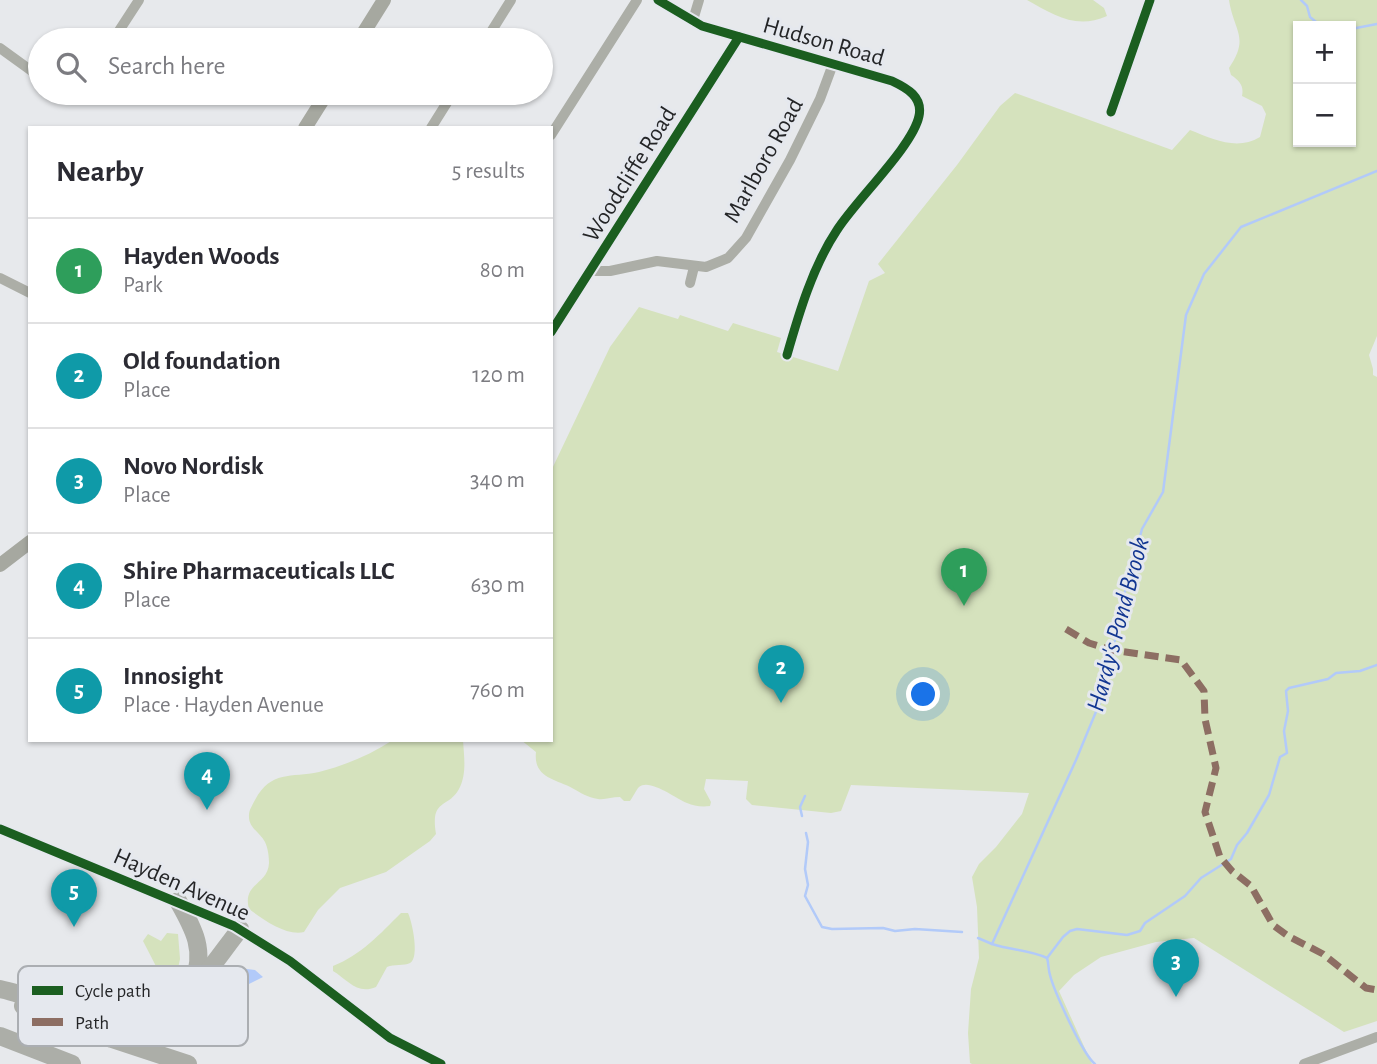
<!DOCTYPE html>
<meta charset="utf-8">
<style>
body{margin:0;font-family:"Alegreya Sans",sans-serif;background:#f2f2f3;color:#2b2b33}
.controls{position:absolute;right:21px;top:21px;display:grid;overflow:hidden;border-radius:0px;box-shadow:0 2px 5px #0004}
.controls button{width:63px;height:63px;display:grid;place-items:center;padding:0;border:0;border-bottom:2px solid #e1e1e2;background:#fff;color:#2b2b33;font:35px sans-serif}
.you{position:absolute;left:924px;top:695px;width:24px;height:24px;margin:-18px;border:5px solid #fff;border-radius:50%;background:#1a73e8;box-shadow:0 0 0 10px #1a73e833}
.badge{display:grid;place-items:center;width:46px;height:46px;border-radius:50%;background:#686a6c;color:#fff;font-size:23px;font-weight:700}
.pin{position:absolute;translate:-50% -58px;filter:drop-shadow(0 2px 4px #0008)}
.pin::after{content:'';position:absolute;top:37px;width:24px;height:21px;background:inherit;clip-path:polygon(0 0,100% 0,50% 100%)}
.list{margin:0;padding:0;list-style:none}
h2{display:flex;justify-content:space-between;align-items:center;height:91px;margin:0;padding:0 28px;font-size:30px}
h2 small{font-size:23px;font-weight:400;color:#7c7c81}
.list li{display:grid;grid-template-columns:46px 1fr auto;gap:21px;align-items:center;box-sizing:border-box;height:105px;padding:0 28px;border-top:2px solid #e1e1e2}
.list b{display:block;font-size:26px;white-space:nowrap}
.list p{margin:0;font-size:23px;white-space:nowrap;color:#7c7c81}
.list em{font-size:23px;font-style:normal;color:#7c7c81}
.icon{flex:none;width:38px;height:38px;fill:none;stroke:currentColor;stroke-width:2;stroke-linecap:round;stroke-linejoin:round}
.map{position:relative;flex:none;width:1377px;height:1064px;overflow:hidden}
.search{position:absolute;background:#fff;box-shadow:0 2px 5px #0004;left:28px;top:28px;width:525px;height:77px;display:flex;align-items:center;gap:18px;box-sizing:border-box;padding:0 24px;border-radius:38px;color:#7c7c81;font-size:26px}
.panel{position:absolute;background:#fff;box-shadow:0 2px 5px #0004;left:28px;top:126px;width:525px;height:616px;border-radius:0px}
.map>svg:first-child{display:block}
.green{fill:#d5e2bd;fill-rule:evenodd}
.water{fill:#b2caf9}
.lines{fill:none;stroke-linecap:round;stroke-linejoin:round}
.stream{stroke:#b2caf9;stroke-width:2.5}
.minor{stroke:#acaea7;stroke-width:10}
.major{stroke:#a6a8a0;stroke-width:14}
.highway{stroke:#acaea8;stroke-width:18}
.quiet{stroke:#8d6e63;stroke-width:7;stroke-dasharray:14 7;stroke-linecap:butt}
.cycleway-casing{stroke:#e5e8ee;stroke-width:13}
.cycleway{stroke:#1b5e20;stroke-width:9}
.labels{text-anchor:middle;stroke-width:6;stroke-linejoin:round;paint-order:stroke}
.street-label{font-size:24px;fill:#242527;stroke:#e5e8ee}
.water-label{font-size:26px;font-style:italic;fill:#133792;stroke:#e5e8ee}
.key{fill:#e5e8ee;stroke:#abaeb2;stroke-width:2}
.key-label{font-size:19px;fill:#242527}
</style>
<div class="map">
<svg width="1377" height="1064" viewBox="0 0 1377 1064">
<rect width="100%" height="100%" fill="#e7e9ec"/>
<g class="green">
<path d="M 1027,0 L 1093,0 L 1104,8 L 1107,16 C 1076,30 1054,15 1027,0 Z"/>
<path d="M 1229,0 L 1377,0 L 1377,336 L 1369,355 L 1373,369 L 1373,375 L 1377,377 L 1377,1021 L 1344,1032 L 1194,938 L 1156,942 L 1101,957 L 1074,975 L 1059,991 L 1092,1064 L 972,1064 L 970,1063 L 968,1033 L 971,989 L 979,958 L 977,907 L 972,877 L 979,864 L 996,847 L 1022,814 L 1029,793 L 851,785 L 841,811 L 831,813 L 752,805 L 746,799 L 748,781 L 706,779 L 704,789 L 711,802 L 710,806 C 701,807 694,806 687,803 C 676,799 650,778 639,787 C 636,790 633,797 630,801 L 624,801 L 620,797 C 612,797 605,800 598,799 C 587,797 581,793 572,788 C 556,779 533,778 536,752 L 521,740 L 551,740 L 551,471 L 610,347 L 639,307 L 678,319 L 680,315 L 728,331 L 733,323 L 781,338 L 777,352 L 838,371 L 869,281 L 885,273 L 878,264 L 957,165 L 1000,106 L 1015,93 L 1172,150 L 1190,130 C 1213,139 1237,151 1260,137 L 1266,114 L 1262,106 L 1242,96 C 1244,86 1240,81 1231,75 L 1229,68 C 1250,37 1234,32 1229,0 ZM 1298,26 L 1351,26 L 1351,142 L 1298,142 Z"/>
<path d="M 393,740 L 463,740 C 464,757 467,774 459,789 C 448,809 430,798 436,834 L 430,841 L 386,872 L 340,888 L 318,910 L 304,932 C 286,936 264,920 249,909 C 242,883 268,885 269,863 C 269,857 268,848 265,842 C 260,832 248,828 249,815 C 249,810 253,804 255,800 C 271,770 291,778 319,772 C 346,765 370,755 393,740 Z"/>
<path d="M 401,913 L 408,913 C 412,921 420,958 410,963 C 404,966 394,964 387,967 L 376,987 C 357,995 348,980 333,971 L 333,966 C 361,955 380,934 401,913 Z"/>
<polygon points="167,933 178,934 180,959 177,973 168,976 159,972 143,941 148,934 161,941"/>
</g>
<path class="water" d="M 239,968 L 255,970 L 263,977 L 249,984 L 233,1002 L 220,1006 L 222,1017 C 216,1026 213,1023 204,1021 L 202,1010 L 205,1004 Z"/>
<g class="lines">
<g class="stream">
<polyline points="1301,0 1307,6 1310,17 1321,26"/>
<polyline points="1351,29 1377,24"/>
<polyline points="802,816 800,807 805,796"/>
<polyline points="806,833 808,842 805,869 808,885 805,896 822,927 832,929 883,928 895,931 915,929 962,932"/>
<polyline points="978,938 992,944"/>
<polyline points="1047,958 1063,937 1070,931 1077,929 1127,935 1140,931 1145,923 1185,896 1201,878 1231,859 1237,845 1247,833 1269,795 1280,757 1287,753 1284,731 1288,711 1286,691 1289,688 1328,679 1336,673 1360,671 1377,665"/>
<path d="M 1095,1064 C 1083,1055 1054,991 1050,975 C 1048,969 1049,964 1047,958 C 1030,950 1010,950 992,944 L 1076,760 L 1105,690 L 1123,599 L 1142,529 L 1163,492 L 1186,315 L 1204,274 L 1241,227 L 1377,171"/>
</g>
<g class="minor">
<path d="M 658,0 L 702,26 L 892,81 C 907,88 923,97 919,116 C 913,146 856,200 837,230 C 813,266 799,313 787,355"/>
<polyline points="693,20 699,0"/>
<polyline points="113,40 139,0"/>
<polyline points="486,40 511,0"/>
<polyline points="0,48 40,77"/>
<polyline points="1111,112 1150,0"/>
<polyline points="431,128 453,93"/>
<polyline points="551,135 637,0"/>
<polyline points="591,271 610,271 657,261 706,267 728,258 746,238 790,160 820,99 833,64"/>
<polyline points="0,278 30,293"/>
<polyline points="690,283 694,267"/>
<polyline points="551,332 739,37"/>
<polyline points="0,829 234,926 290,961 390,1038 441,1064"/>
<polyline points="1304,1064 1377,1037"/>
</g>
<g class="major">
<polyline points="359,40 384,0"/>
<polyline points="305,128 327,93"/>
<polyline points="0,565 30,542"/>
</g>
<g class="highway">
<path d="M 178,901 C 194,929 206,951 193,983"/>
<path d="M 0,989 C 57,1001 128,1045 181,1000 C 204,980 221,953 240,929"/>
<polyline points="23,1006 112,1039 188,1064"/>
<polyline points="0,1036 72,1064"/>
</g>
<polyline class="quiet" points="1066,629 1089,643 1112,650 1181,660 1204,691 1205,719 1216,768 1205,812 1220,857 1232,871 1251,886 1273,925 1288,936 1323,954 1366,988 1377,990"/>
<defs>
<g id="cycleway">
<path d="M 658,0 L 702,26 L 892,81 C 907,88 923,97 919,116 C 913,146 856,200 837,230 C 813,266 799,313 787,355"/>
<polyline points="1111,112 1150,0"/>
<polyline points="551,332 739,37"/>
<polyline points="0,829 234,926 290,961 390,1038 441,1064"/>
</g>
</defs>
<use href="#cycleway" class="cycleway-casing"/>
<use href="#cycleway" class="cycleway"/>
</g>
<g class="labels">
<g class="street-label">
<text transform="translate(824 41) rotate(16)" y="8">Hudson Road</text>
<text transform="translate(763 160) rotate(-61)" y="8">Marlboro Road</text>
<text transform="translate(629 174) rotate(-58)" y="8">Woodcliffe Road</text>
<text transform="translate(182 884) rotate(24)" y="8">Hayden Avenue</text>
</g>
<g class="water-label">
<text transform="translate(1117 624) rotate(-75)" y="9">Hardy's Pond Brook</text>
</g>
</g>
<rect x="18" y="966" width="230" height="80" rx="10" class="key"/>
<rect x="32" y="986" width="31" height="9" fill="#1b5e20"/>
<rect x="32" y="1018" width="31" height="8" fill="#8d6e63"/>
<g class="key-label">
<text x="75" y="997">Cycle path</text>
<text x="75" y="1029">Path</text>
</g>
</svg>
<div class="controls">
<button>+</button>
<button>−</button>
</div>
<div class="you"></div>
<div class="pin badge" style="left:964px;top:606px;background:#2e9e5b">1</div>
<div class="pin badge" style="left:781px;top:703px;background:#0f9aa8">2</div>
<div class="pin badge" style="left:1176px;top:997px;background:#0f9aa8">3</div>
<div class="pin badge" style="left:207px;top:810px;background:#0f9aa8">4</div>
<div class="pin badge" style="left:74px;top:927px;background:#0f9aa8">5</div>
<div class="search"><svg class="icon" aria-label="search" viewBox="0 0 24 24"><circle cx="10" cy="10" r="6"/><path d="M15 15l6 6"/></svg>Search here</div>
<section class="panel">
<h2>Nearby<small>5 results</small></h2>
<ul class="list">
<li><span class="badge" style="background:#2e9e5b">1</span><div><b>Hayden Woods</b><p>Park</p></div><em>80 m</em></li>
<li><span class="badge" style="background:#0f9aa8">2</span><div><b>Old foundation</b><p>Place</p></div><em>120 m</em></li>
<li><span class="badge" style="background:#0f9aa8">3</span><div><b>Novo Nordisk</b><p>Place</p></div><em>340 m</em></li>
<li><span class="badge" style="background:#0f9aa8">4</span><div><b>Shire Pharmaceuticals LLC</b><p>Place</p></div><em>630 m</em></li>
<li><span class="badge" style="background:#0f9aa8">5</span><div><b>Innosight</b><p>Place · Hayden Avenue</p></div><em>760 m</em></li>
</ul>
</section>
</div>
